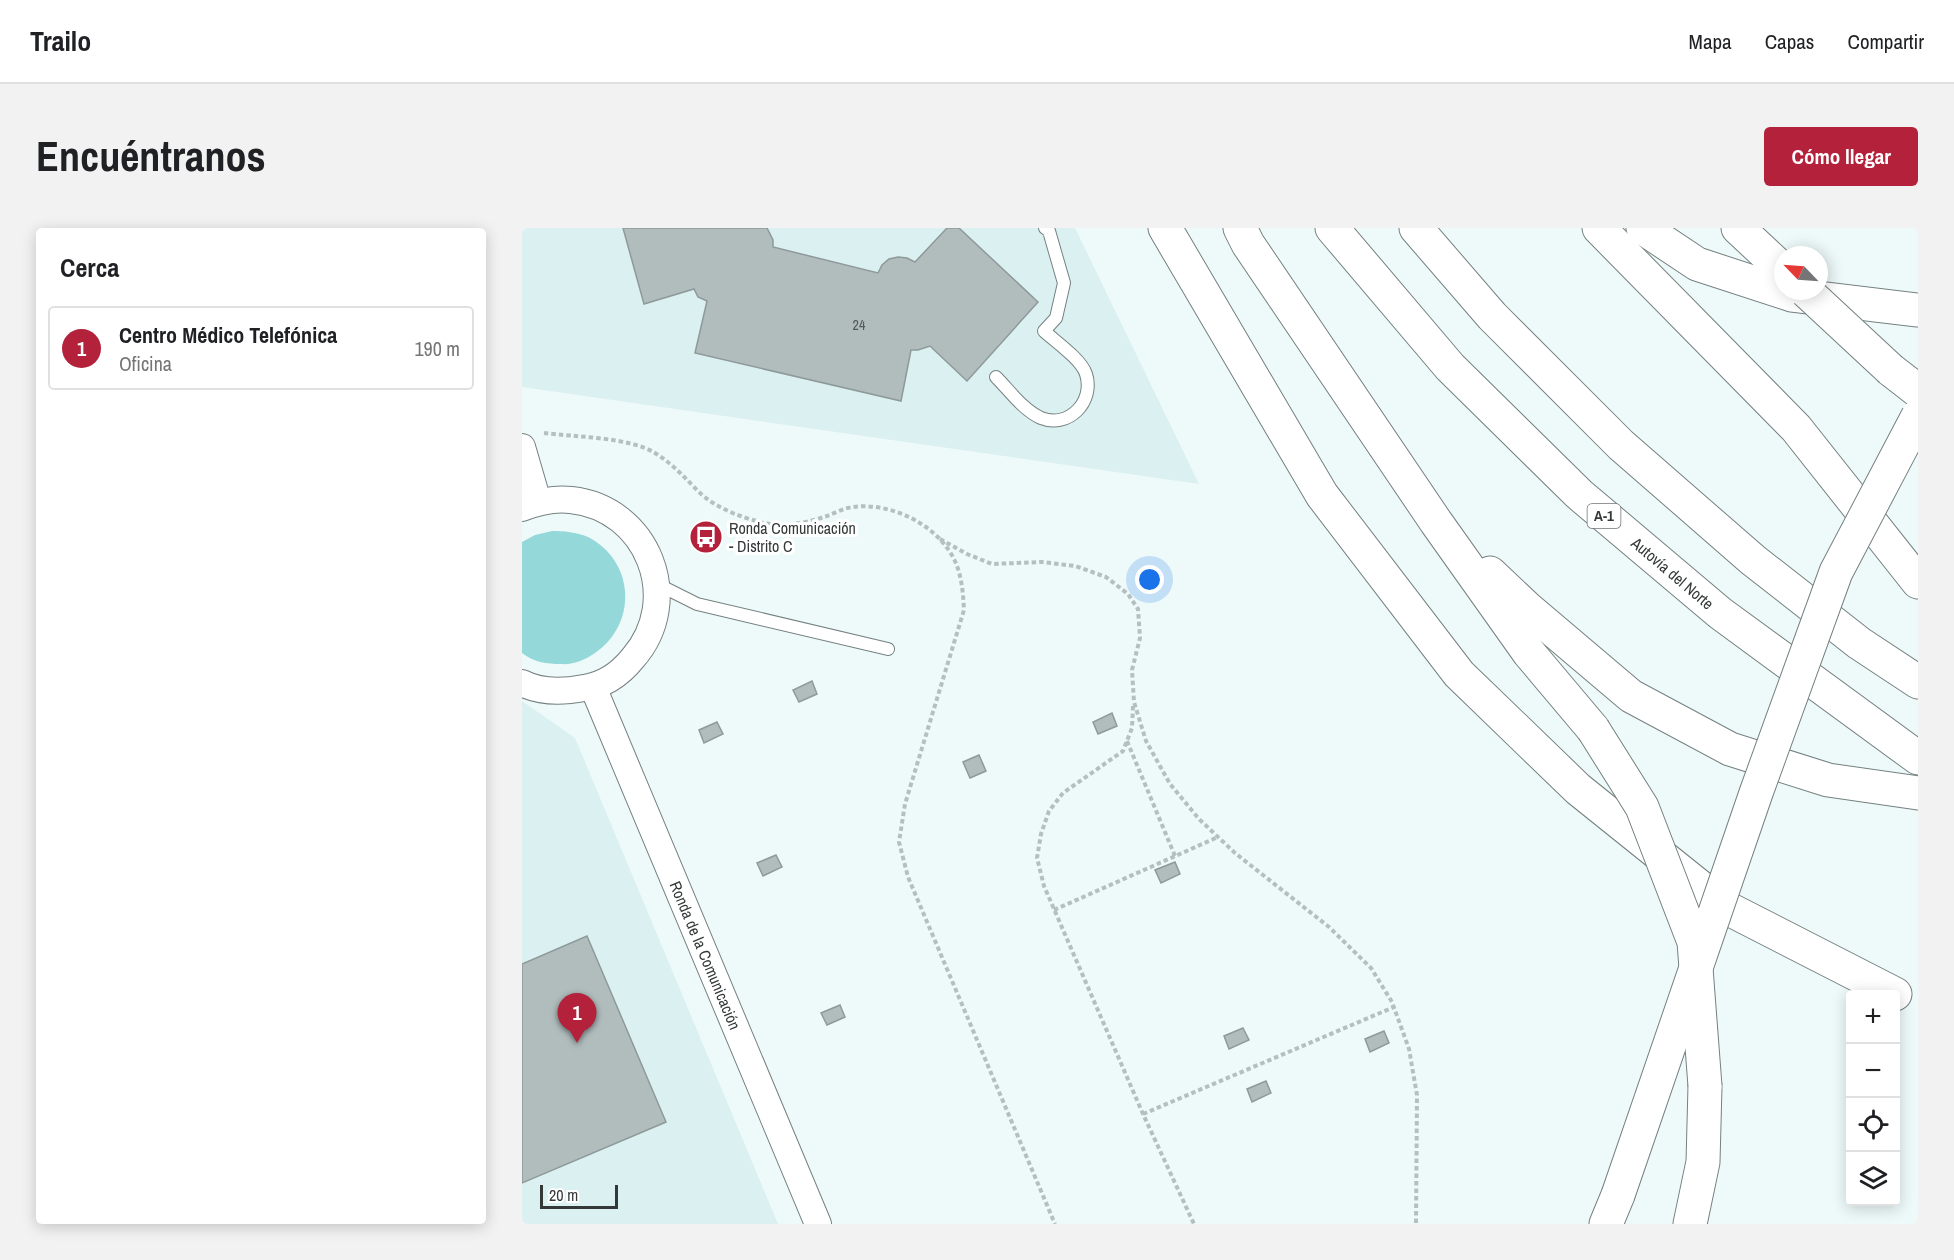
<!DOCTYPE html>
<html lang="es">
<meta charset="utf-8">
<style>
body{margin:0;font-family:"Archivo Narrow",sans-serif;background:#f2f2f2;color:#202124}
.controls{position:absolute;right:18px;bottom:18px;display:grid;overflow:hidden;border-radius:6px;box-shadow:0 3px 15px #0003}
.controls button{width:54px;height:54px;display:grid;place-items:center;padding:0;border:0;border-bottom:2px solid #e0e0e0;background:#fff;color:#202124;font:30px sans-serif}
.compass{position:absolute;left:1252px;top:18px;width:54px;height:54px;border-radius:50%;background:#fff;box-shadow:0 3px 15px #0003;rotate:295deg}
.scale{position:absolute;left:18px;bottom:15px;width:78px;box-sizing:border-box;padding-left:6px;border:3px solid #343838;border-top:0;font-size:16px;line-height:21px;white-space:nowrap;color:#343838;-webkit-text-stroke:4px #fff;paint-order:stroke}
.you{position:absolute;left:628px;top:352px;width:21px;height:21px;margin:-15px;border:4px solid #fff;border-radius:50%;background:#1a73e8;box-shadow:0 0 0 9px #1a73e833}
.badge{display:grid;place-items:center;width:39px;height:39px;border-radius:50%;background:#b3213a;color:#fff;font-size:20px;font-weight:700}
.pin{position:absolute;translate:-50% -50px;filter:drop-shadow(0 2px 3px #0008)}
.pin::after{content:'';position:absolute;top:32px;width:21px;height:18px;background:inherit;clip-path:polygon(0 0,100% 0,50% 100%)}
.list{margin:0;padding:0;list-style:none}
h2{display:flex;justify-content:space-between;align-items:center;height:78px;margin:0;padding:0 24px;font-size:26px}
h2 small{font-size:20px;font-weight:400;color:#757577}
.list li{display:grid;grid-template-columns:39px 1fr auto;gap:18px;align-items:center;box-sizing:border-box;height:84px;margin:0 12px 12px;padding:0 12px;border:2px solid #e0e0e0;border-radius:6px}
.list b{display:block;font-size:22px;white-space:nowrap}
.list p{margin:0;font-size:20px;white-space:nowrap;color:#757577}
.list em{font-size:20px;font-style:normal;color:#757577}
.icon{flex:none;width:33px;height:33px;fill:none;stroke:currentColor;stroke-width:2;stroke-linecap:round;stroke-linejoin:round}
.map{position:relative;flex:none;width:1396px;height:996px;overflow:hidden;border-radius:6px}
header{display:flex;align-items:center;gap:36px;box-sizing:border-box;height:84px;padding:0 30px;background:#fff;border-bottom:2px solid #e0e0e0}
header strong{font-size:28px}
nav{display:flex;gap:33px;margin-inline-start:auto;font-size:21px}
.intro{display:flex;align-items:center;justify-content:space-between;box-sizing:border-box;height:144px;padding:0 36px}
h1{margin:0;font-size:42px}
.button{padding:15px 27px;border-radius:6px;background:#b3213a;color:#fff;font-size:21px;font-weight:700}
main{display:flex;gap:36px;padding:0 36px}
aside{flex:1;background:#fff;border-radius:6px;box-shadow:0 3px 15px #0003}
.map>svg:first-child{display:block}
.built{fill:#dbf0f0}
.green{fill:#94d8da}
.building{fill:#b1bdbd;stroke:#8e999a;stroke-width:1.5}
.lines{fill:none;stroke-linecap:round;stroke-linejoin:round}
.service-casing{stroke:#758080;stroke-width:14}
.minor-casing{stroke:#758080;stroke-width:28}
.motorway-casing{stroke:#758080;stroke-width:35}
.path{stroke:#b6bfbf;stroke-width:4;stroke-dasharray:4.5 3;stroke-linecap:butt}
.service{stroke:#fff;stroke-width:12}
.minor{stroke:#fff;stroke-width:26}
.motorway{stroke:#fff;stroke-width:33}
.motorway-bridge-casing{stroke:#758080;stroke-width:35;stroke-linecap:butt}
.motorway-bridge{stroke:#fff;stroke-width:33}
.labels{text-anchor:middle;stroke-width:6;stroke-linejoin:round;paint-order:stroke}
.number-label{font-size:14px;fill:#535959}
.shield{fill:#fff;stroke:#717474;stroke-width:1.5}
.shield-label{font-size:15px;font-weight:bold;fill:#343838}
.poi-label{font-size:16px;fill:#343838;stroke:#fff;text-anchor:start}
.street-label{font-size:16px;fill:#343838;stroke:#fff}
</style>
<header>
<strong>Trailo</strong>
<nav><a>Mapa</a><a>Capas</a><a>Compartir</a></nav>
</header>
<div class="intro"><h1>Encuéntranos</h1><a class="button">Cómo llegar</a></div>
<main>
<aside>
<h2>Cerca<small></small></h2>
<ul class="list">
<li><span class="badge">1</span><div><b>Centro Médico Telefónica</b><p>Oficina</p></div><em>190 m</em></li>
</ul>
</aside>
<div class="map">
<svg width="1396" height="996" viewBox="0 0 1396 996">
<rect width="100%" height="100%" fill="#eefafa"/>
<g class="built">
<polygon points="0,0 553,0 677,256 0,159"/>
<polygon points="0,473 53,510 256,996 0,996"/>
</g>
<path class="green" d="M 30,303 C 42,303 54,304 66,309 C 113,333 116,396 73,425 C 63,432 51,437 39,436 C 25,436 11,434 0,425 L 0,314 L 13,307 Z"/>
<g class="building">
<polygon points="101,0 245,0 251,12 251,19 356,45 360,37 367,31 376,29 385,30 393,34 425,0 437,0 516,74 445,153 408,118 396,122 389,122 379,173 173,125 185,73 176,69 172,61 122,76"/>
<polygon points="290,453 295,466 277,474 271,462"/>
<polygon points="590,485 595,498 576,506 571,494"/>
<polygon points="195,494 201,506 182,515 177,502"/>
<polygon points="457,527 464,543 448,550 441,534"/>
<polygon points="254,627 260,639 241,648 235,635"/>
<polygon points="653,634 658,646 639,655 633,642"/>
<polygon points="65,708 144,894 0,955 0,736"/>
<polygon points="318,777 323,789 305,797 299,785"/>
<polygon points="721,800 727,812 707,821 702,808"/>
<polygon points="862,803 867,815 848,824 843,811"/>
<polygon points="744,853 749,865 730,874 725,861"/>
</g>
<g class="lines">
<defs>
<g id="service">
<path d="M 474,149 C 487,162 501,182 519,190 C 546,201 573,174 564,146 C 559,131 534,114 522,103 L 534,90 L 542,55 L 527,3 L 523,0"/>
<polyline points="135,356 175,376 366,421"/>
</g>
<g id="minor">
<polyline points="0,219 16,274"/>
<path d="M 0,280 C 15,274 33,270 49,272 C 126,280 162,372 111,430 C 99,445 82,457 62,460 C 41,464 19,465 0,455"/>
<path id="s1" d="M 71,459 L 296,996"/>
</g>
<g id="motorway">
<polyline points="643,0 800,267 937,446 1056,561 1203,679 1373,766"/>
<polyline points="718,0 726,16 914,294 1007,425 1071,501"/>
<path id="s2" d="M 810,0 L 928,139 L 1057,266 L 1198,385 L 1396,530"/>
<polyline points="894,0 970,88 1099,217 1231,332 1337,415 1396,454"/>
<polyline points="1077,0 1274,200 1396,354"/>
<polyline points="1121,0 1175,36 1270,67 1396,82"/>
<polyline points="1216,0 1261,42"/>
<polyline points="1369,142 1396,163"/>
<polyline points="968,345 1004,379 1109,468 1208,521 1306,552 1396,565"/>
<polyline points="1084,996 1096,967"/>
<polyline points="1168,996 1181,934 1183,858"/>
</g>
</defs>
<use href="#service" class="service-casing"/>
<use href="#minor" class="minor-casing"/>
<use href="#motorway" class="motorway-casing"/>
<g class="path">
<path d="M 22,205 C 52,209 108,209 133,225 C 151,236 163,250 177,264 C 192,279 218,289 238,294 C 260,300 284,295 305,288 C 313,285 322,280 331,279 C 370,274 416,297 433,333 C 440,349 441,365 442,382 L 383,576 L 377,614 L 386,649 L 533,996"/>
<polyline points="418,311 445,326 470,336 520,334 553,338 584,349 606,366 616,381 618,410 610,442 612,474 624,513 648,556 677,591 713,625 807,699 849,740 870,774 887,821 895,867 894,996"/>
<polyline points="611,478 610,500 601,523 541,565 527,583 519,606 515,630 522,658 621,886 672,996"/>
<polyline points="605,513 653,628"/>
<polyline points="532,682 696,609"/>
<polyline points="621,886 872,779"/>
</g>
<use href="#service" class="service"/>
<use href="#minor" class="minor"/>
<use href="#motorway" class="motorway"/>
<defs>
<g id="motorway-bridge">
<polyline points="1284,63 1369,142"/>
<polyline points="1071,501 1120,579 1172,714 1183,858"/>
<polyline points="1096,967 1234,565 1314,344 1396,188"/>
</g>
</defs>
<use href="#motorway-bridge" class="motorway-bridge-casing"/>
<use href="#motorway-bridge" class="motorway-bridge"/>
</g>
<defs>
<symbol id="bus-disc" viewBox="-11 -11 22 22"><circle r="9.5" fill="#b3213a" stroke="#fff"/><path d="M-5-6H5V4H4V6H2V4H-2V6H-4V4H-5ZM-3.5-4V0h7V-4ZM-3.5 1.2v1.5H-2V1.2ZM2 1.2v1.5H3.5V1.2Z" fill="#fff"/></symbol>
</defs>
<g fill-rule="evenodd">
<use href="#bus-disc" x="165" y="290" width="38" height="38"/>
</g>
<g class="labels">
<g class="number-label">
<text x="337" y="102">24</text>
</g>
<rect class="shield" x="1065.5" y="276" width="33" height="24" rx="4.5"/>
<g class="shield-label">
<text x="1082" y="293">A-1</text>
</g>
<g class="poi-label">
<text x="207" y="306">Ronda Comunicación<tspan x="207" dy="18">- Distrito C</tspan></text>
</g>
<g class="street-label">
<text dy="6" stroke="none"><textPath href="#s2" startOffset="486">Autovía del Norte</textPath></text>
<text dy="6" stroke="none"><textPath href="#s1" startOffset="291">Ronda de la Comunicación</textPath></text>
</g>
</g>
</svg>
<div class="controls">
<button>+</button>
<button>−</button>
<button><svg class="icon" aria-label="locate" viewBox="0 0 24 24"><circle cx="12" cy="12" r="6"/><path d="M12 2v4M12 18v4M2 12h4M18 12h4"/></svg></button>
<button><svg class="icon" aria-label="layers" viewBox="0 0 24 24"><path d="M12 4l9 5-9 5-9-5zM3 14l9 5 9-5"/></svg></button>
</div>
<svg class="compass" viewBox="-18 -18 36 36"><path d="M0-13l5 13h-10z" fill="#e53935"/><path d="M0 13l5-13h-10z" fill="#757577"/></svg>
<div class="scale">20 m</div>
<div class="you"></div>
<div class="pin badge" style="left:55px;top:815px">1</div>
</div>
</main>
